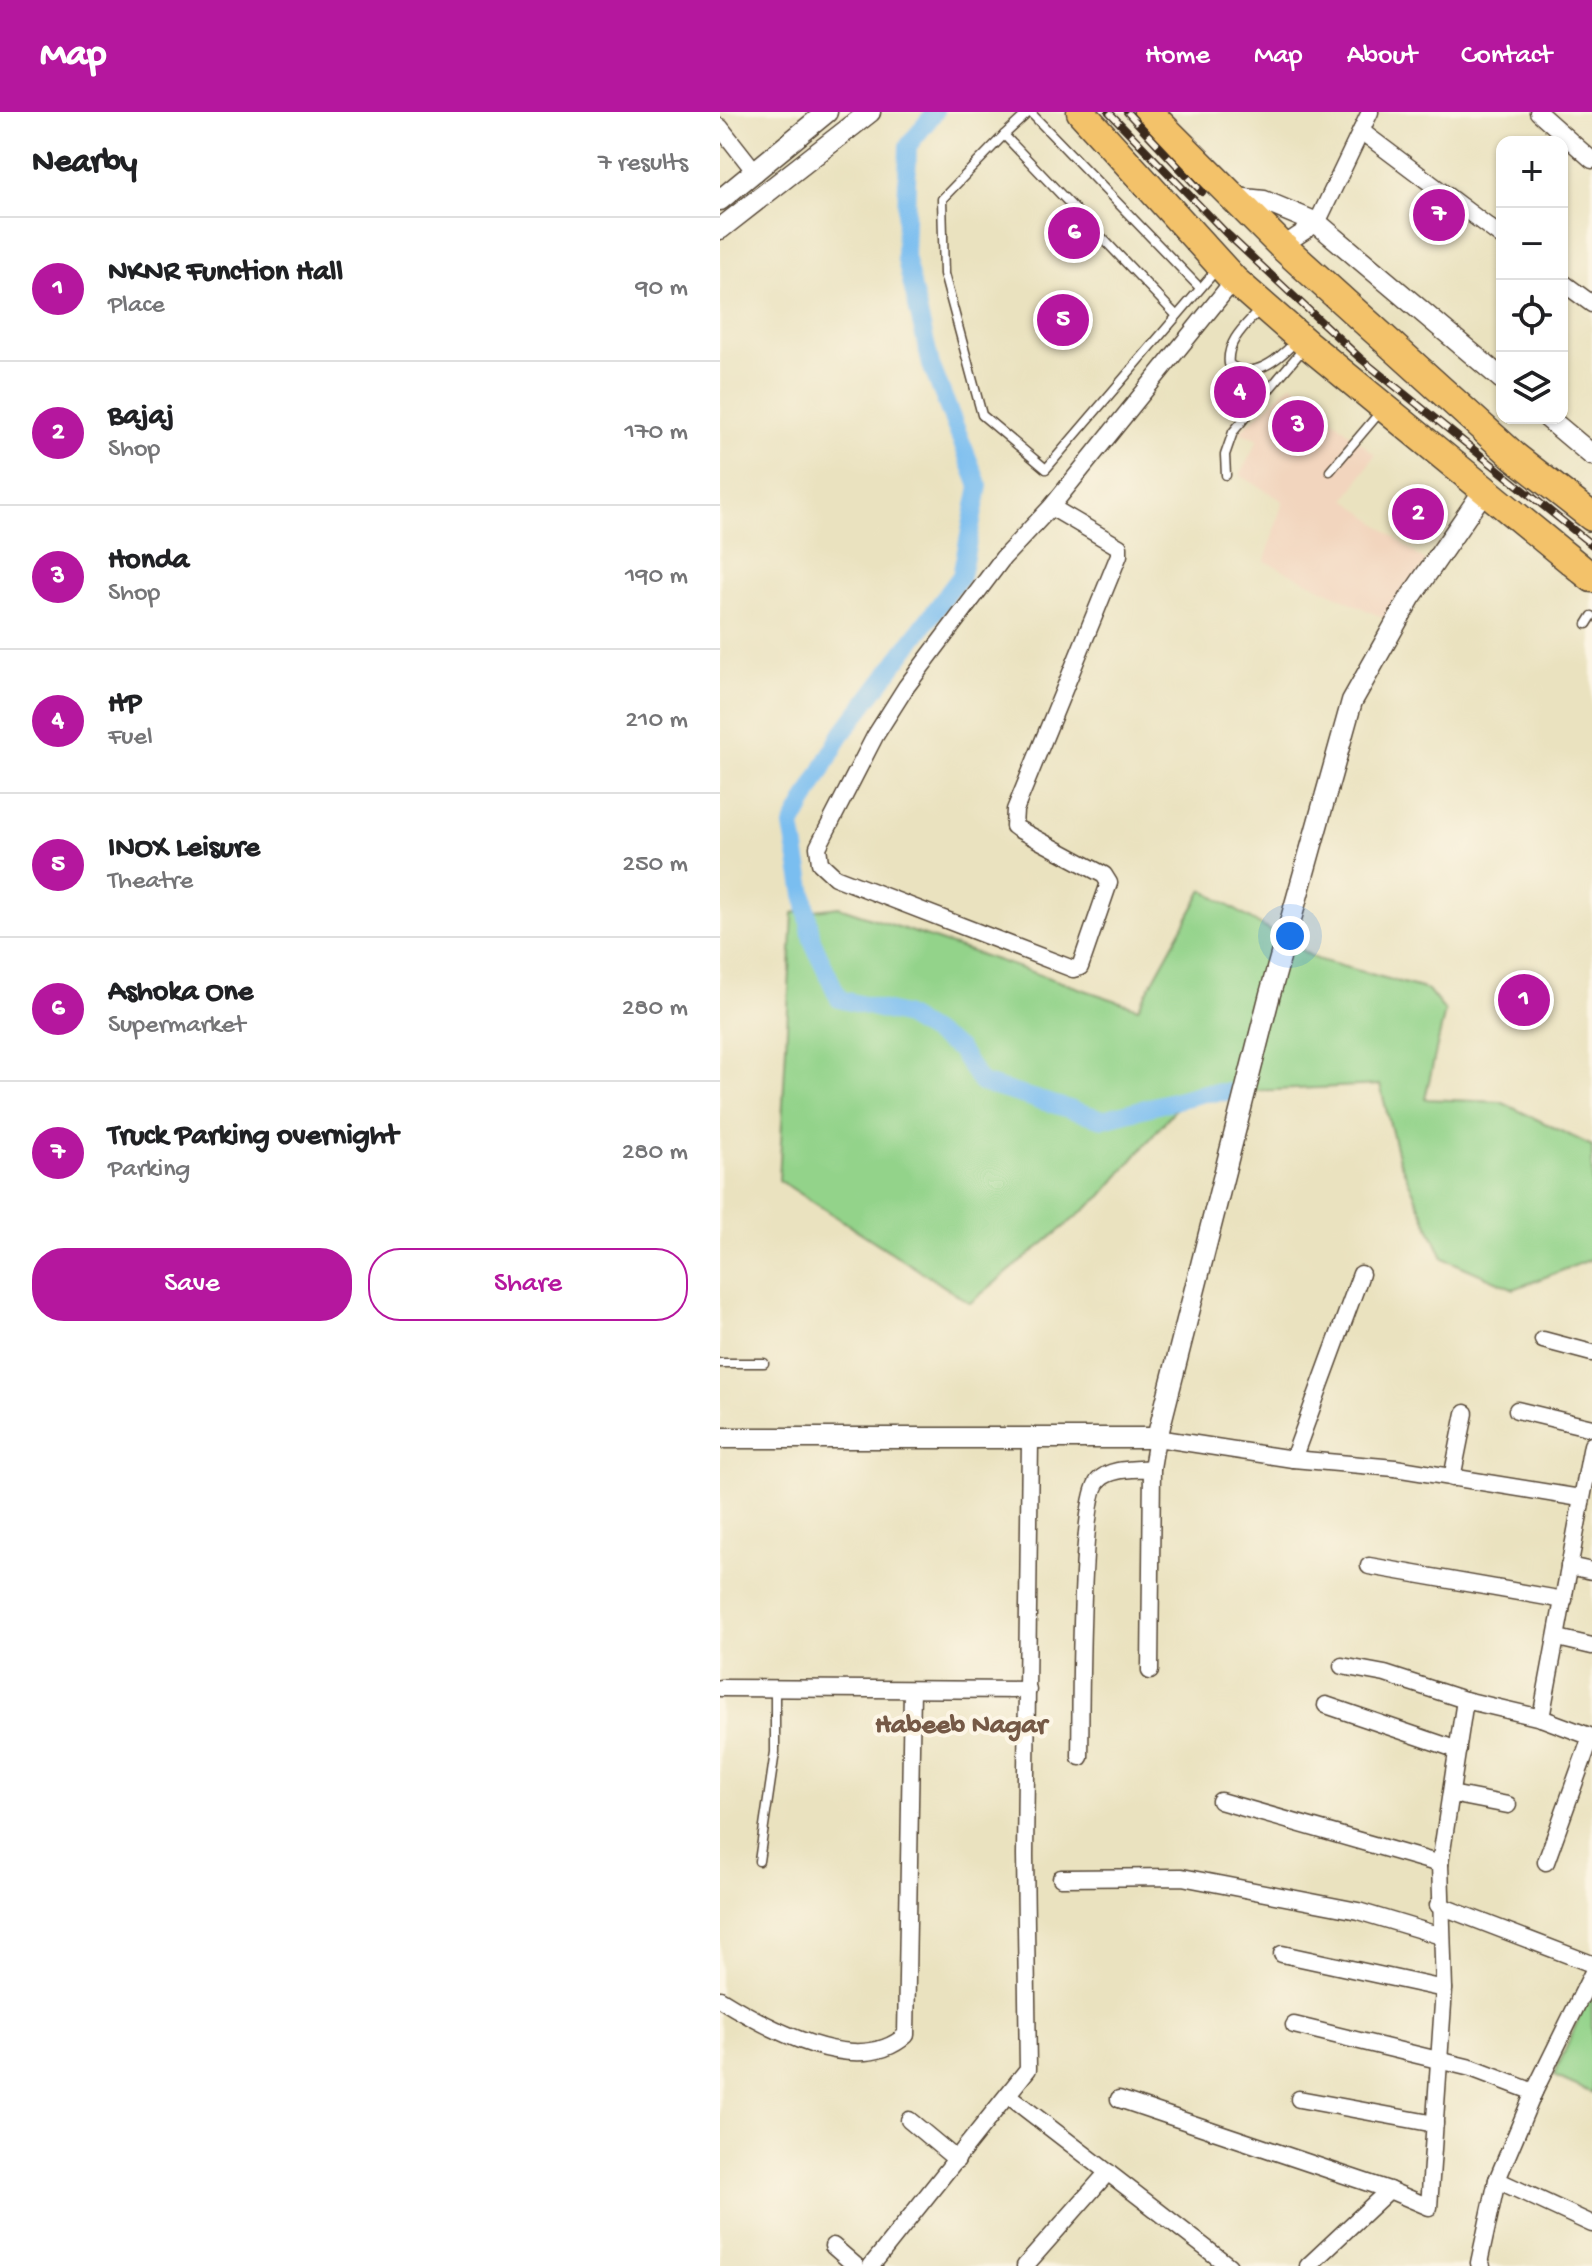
<!DOCTYPE html>
<meta charset="utf-8">
<style>
body{margin:0;font-family:"Gochi Hand",sans-serif;background:#f6f6f6;color:#202124}
.controls{position:absolute;right:24px;top:24px;display:grid;overflow:hidden;border-radius:16px;box-shadow:0 2px 6px #0004}
.controls button{width:72px;height:72px;display:grid;place-items:center;padding:0;border:0;border-bottom:2px solid #e0e0e0;background:#fff;color:#202124;font:40px sans-serif}
.you{position:absolute;left:570px;top:824px;width:28px;height:28px;margin:-20px;border:6px solid #fff;border-radius:50%;background:#1a73e8;box-shadow:0 0 0 12px #1a73e833}
.badge{display:grid;place-items:center;width:52px;height:52px;border-radius:50%;background:#b5179e;color:#fff;font-size:26px;font-weight:700}
.pin{position:absolute;translate:-50% -50%;border:4px solid #fff;box-shadow:0 2px 8px #0006}
.list{margin:0;padding:0;list-style:none}
h2{display:flex;justify-content:space-between;align-items:center;height:104px;margin:0;padding:0 32px;font-size:34px}
h2 small{font-size:26px;font-weight:400;color:#757577}
.list li{display:grid;grid-template-columns:52px 1fr auto;gap:24px;align-items:center;box-sizing:border-box;height:144px;padding:0 32px;border-top:2px solid #e0e0e0}
.list b{display:block;font-size:30px;white-space:nowrap}
.list p{margin:0;font-size:26px;white-space:nowrap;color:#757577}
.list em{font-size:26px;font-style:normal;color:#757577}
.actions{display:flex;gap:16px;padding:24px 32px}
.actions a{flex:1;padding:18px 0;border:2px solid #b5179e;border-radius:32px;text-align:center;font-size:28px;color:#b5179e}
.actions .main{background:#b5179e;color:#fff}
.icon{flex:none;width:44px;height:44px;fill:none;stroke:currentColor;stroke-width:2;stroke-linecap:round;stroke-linejoin:round}
.map{position:relative;flex:none;width:872px;height:2154px;overflow:hidden}
header{display:flex;align-items:center;gap:48px;box-sizing:border-box;height:112px;padding:0 40px;background:#b5179e;color:#fff}
header strong{font-size:38px}
nav{display:flex;gap:44px;margin-inline-start:auto;font-size:28px}
main{display:flex}
aside{flex:1;background:#fff}
.map>svg:first-child{display:block}
.built{fill:#f2d5be}
.green{fill:#93d38a;stroke:#677e54;stroke-width:2}
.lines{fill:none;stroke-linecap:round;stroke-linejoin:round}
.canal{stroke:#7abef0;stroke-width:18}
.service-casing{stroke:#554636;stroke-width:11}
.minor-casing{stroke:#554636;stroke-width:19}
.tertiary-casing{stroke:#554636;stroke-width:23}
.trunk-casing{stroke:#554636;stroke-width:31}
.service{stroke:#fff;stroke-width:8}
.minor{stroke:#fff;stroke-width:16}
.tertiary{stroke:#fff;stroke-width:20}
.trunk{stroke:#f3c26a;stroke-width:28}
.rail-casing{stroke:#3b2a1e;stroke-width:8}
.rail{stroke:#fcf5e5;stroke-width:5;stroke-dasharray:15;stroke-linecap:butt}
.labels{text-anchor:middle;stroke-width:8;stroke-linejoin:round;paint-order:stroke}
.neighbourhood-label{font-size:28px;font-weight:bold;fill:#755946;stroke:#fcf5e5}
</style>
<header>
<strong>Map</strong>
<nav><a>Home</a><a>Map</a><a>About</a><a>Contact</a></nav>
</header>
<main>
<aside>
<h2>Nearby<small>7 results</small></h2>
<ul class="list">
<li><span class="badge">1</span><div><b>NKNR Function Hall</b><p>Place</p></div><em>90 m</em></li>
<li><span class="badge">2</span><div><b>Bajaj</b><p>Shop</p></div><em>170 m</em></li>
<li><span class="badge">3</span><div><b>Honda</b><p>Shop</p></div><em>190 m</em></li>
<li><span class="badge">4</span><div><b>HP</b><p>Fuel</p></div><em>210 m</em></li>
<li><span class="badge">5</span><div><b>INOX Leisure</b><p>Theatre</p></div><em>250 m</em></li>
<li><span class="badge">6</span><div><b>Ashoka One</b><p>Supermarket</p></div><em>280 m</em></li>
<li><span class="badge">7</span><div><b>Truck Parking overnight</b><p>Parking</p></div><em>280 m</em></li>
</ul>
<div class="actions"><a class="main">Save</a><a>Share</a></div>
</aside>
<div class="map">
<svg width="872" height="2154" viewBox="0 0 872 2154">
<rect width="100%" height="100%" fill="#fcf5e5"/>
<filter id="ink" filterUnits="userSpaceOnUse"><feTurbulence type="fractalNoise" baseFrequency=".0125" numOctaves="2"/><feDisplacementMap in="SourceGraphic" scale="16" xChannelSelector="R" yChannelSelector="G"/><feConvolveMatrix kernelMatrix="1 2 1 2 8 2 1 2 1" color-interpolation-filters="sRGB"/></filter>
<filter id="wash" filterUnits="userSpaceOnUse"><feTurbulence type="fractalNoise" baseFrequency=".006" numOctaves="4" result="noise"/><feDisplacementMap in="SourceGraphic" scale="32" xChannelSelector="R" yChannelSelector="G"/><feGaussianBlur stdDeviation="1.8" result="paint"/><feColorMatrix in="noise" values="0 0 0 0 0 0 0 0 0 0 0 0 0 0 0 0 0 1.4 0 .05"/><feComposite in="paint" operator="in"/></filter>
<g filter="url(#wash)">
<rect width="100%" height="100%" fill="#eae2bf"/>
<polygon class="built" points="572,272 655,343 626,387 706,450 667,508 545,449 563,389 520,363 538,328 519,320"/>
<g class="green">
<polygon points="483,778 596,847 708,878 725,899 705,987 781,990 872,1034 872,1147 794,1177 723,1146 679,1048 660,973 468,982 382,1084 250,1191 59,1068 73,801 119,795 418,896"/>
<polygon points="872,1875 872,1981 834,1964"/>
</g>
<g class="lines">
<polyline class="canal" points="215,0 188,34 185,144 211,253 259,374 241,464 121,623 72,714 92,828 119,887 183,903 239,937 261,971 383,1007 484,981 506,980"/>
</g>
</g>
<g filter="url(#ink)">
<g class="lines">
<defs>
<g id="service">
<polyline points="310,0 480,176"/>
<polyline points="284,23 309,0"/>
<path d="M 541,196 C 526,213 506,229 509,252 C 532,270 559,247 576,229"/>
<polyline points="456,203 284,23 222,87 224,162 262,303 326,357 498,156"/>
<polyline points="610,359 661,299"/>
<polyline points="506,363 505,343 513,320 584,236"/>
<polyline points="867,512 872,504"/>
<polyline points="0,1251 44,1251"/>
<polyline points="39,1749 55,1640 55,1577"/>
</g>
<g id="minor">
<polyline points="818,0 872,48"/>
<polyline points="0,15 36,61"/>
<polyline points="641,19 782,125"/>
<polyline points="562,134 597,111 650,0"/>
<polyline points="842,170 872,192"/>
<polyline points="331,395 399,435 399,443 295,698 294,714 298,717 384,763 389,771 360,855 353,857 115,765 100,751 98,735 155,624 186,575 283,446 331,395 514,168"/>
<polyline points="823,1228 872,1241"/>
<polyline points="797,1298 872,1316"/>
<polyline points="573,1347 641,1162"/>
<polyline points="732,1366 745,1301"/>
<polyline points="649,1454 844,1488"/>
<polyline points="849,1454 872,1459"/>
<polyline points="838,1526 872,1534"/>
<polyline points="622,1554 665,1562 745,1588"/>
<polyline points="430,1559 432,1356 437,1326 573,1347 675,1356 860,1386"/>
<polyline points="0,1576 308,1578"/>
<polyline points="606,1593 738,1638"/>
<polyline points="821,1606 872,1625"/>
<path d="M 360,1645 C 361,1606 359,1386 379,1368 C 392,1355 416,1358 432,1356"/>
<polyline points="731,1682 788,1693"/>
<polyline points="500,1689 720,1752"/>
<polyline points="826,1750 871,1625"/>
<polyline points="341,1766 462,1765 638,1799 721,1824"/>
<polyline points="718,1793 872,1852"/>
<polyline points="562,1842 724,1877"/>
<polyline points="872,1862 814,1980 777,2068 872,2112"/>
<path d="M 0,1887 C 47,1916 138,1967 186,1923 L 192,1578"/>
<polyline points="574,1913 751,1956 814,1980"/>
<polyline points="289,1984 509,2154"/>
<polyline points="399,1987 669,2078 709,2095 724,1877 720,1752 745,1588 821,1606 872,1333"/>
<polyline points="579,1987 715,2012"/>
<polyline points="189,2008 237,2048"/>
<polyline points="113,2134 136,2154"/>
<polyline points="151,2154 308,1957 305,1743 310,1329"/>
<polyline points="305,2154 388,2060"/>
<polyline points="588,2154 669,2078"/>
<polyline points="762,2154 759,2151 777,2068"/>
</g>
<g id="tertiary">
<polyline points="515,86 544,89 597,111 782,267"/>
<polyline points="0,88 107,0"/>
<polyline points="0,117 150,0"/>
<polyline points="828,306 872,343"/>
<polyline points="0,1326 437,1326 550,882 632,589 690,486 765,377"/>
</g>
<g id="trunk">
<polyline points="361,0 514,168 587,232 872,466"/>
<polyline points="428,0 562,134 794,344 872,405"/>
</g>
</defs>
<use href="#service" class="service-casing"/>
<use href="#minor" class="minor-casing"/>
<use href="#tertiary" class="tertiary-casing"/>
<use href="#trunk" class="trunk-casing"/>
<use href="#service" class="service"/>
<use href="#minor" class="minor"/>
<use href="#tertiary" class="tertiary"/>
<use href="#trunk" class="trunk"/>
<defs>
<g id="rail">
<polyline points="389,0 505,120 640,246 872,433"/>
<polyline points="407,0 482,80"/>
</g>
</defs>
<use href="#rail" class="rail-casing"/>
<use href="#rail" class="rail"/>
</g>
</g>
<g class="labels">
<g class="neighbourhood-label">
<text x="241" y="1620">Habeeb Nagar</text>
</g>
</g>
</svg>
<div class="controls">
<button>+</button>
<button>−</button>
<button><svg class="icon" aria-label="locate" viewBox="0 0 24 24"><circle cx="12" cy="12" r="6"/><path d="M12 2v4M12 18v4M2 12h4M18 12h4"/></svg></button>
<button><svg class="icon" aria-label="layers" viewBox="0 0 24 24"><path d="M12 4l9 5-9 5-9-5zM3 14l9 5 9-5"/></svg></button>
</div>
<div class="you"></div>
<div class="pin badge" style="left:804px;top:888px">1</div>
<div class="pin badge" style="left:698px;top:402px">2</div>
<div class="pin badge" style="left:578px;top:314px">3</div>
<div class="pin badge" style="left:520px;top:280px">4</div>
<div class="pin badge" style="left:343px;top:208px">5</div>
<div class="pin badge" style="left:354px;top:121px">6</div>
<div class="pin badge" style="left:719px;top:103px">7</div>
</div>
</main>
